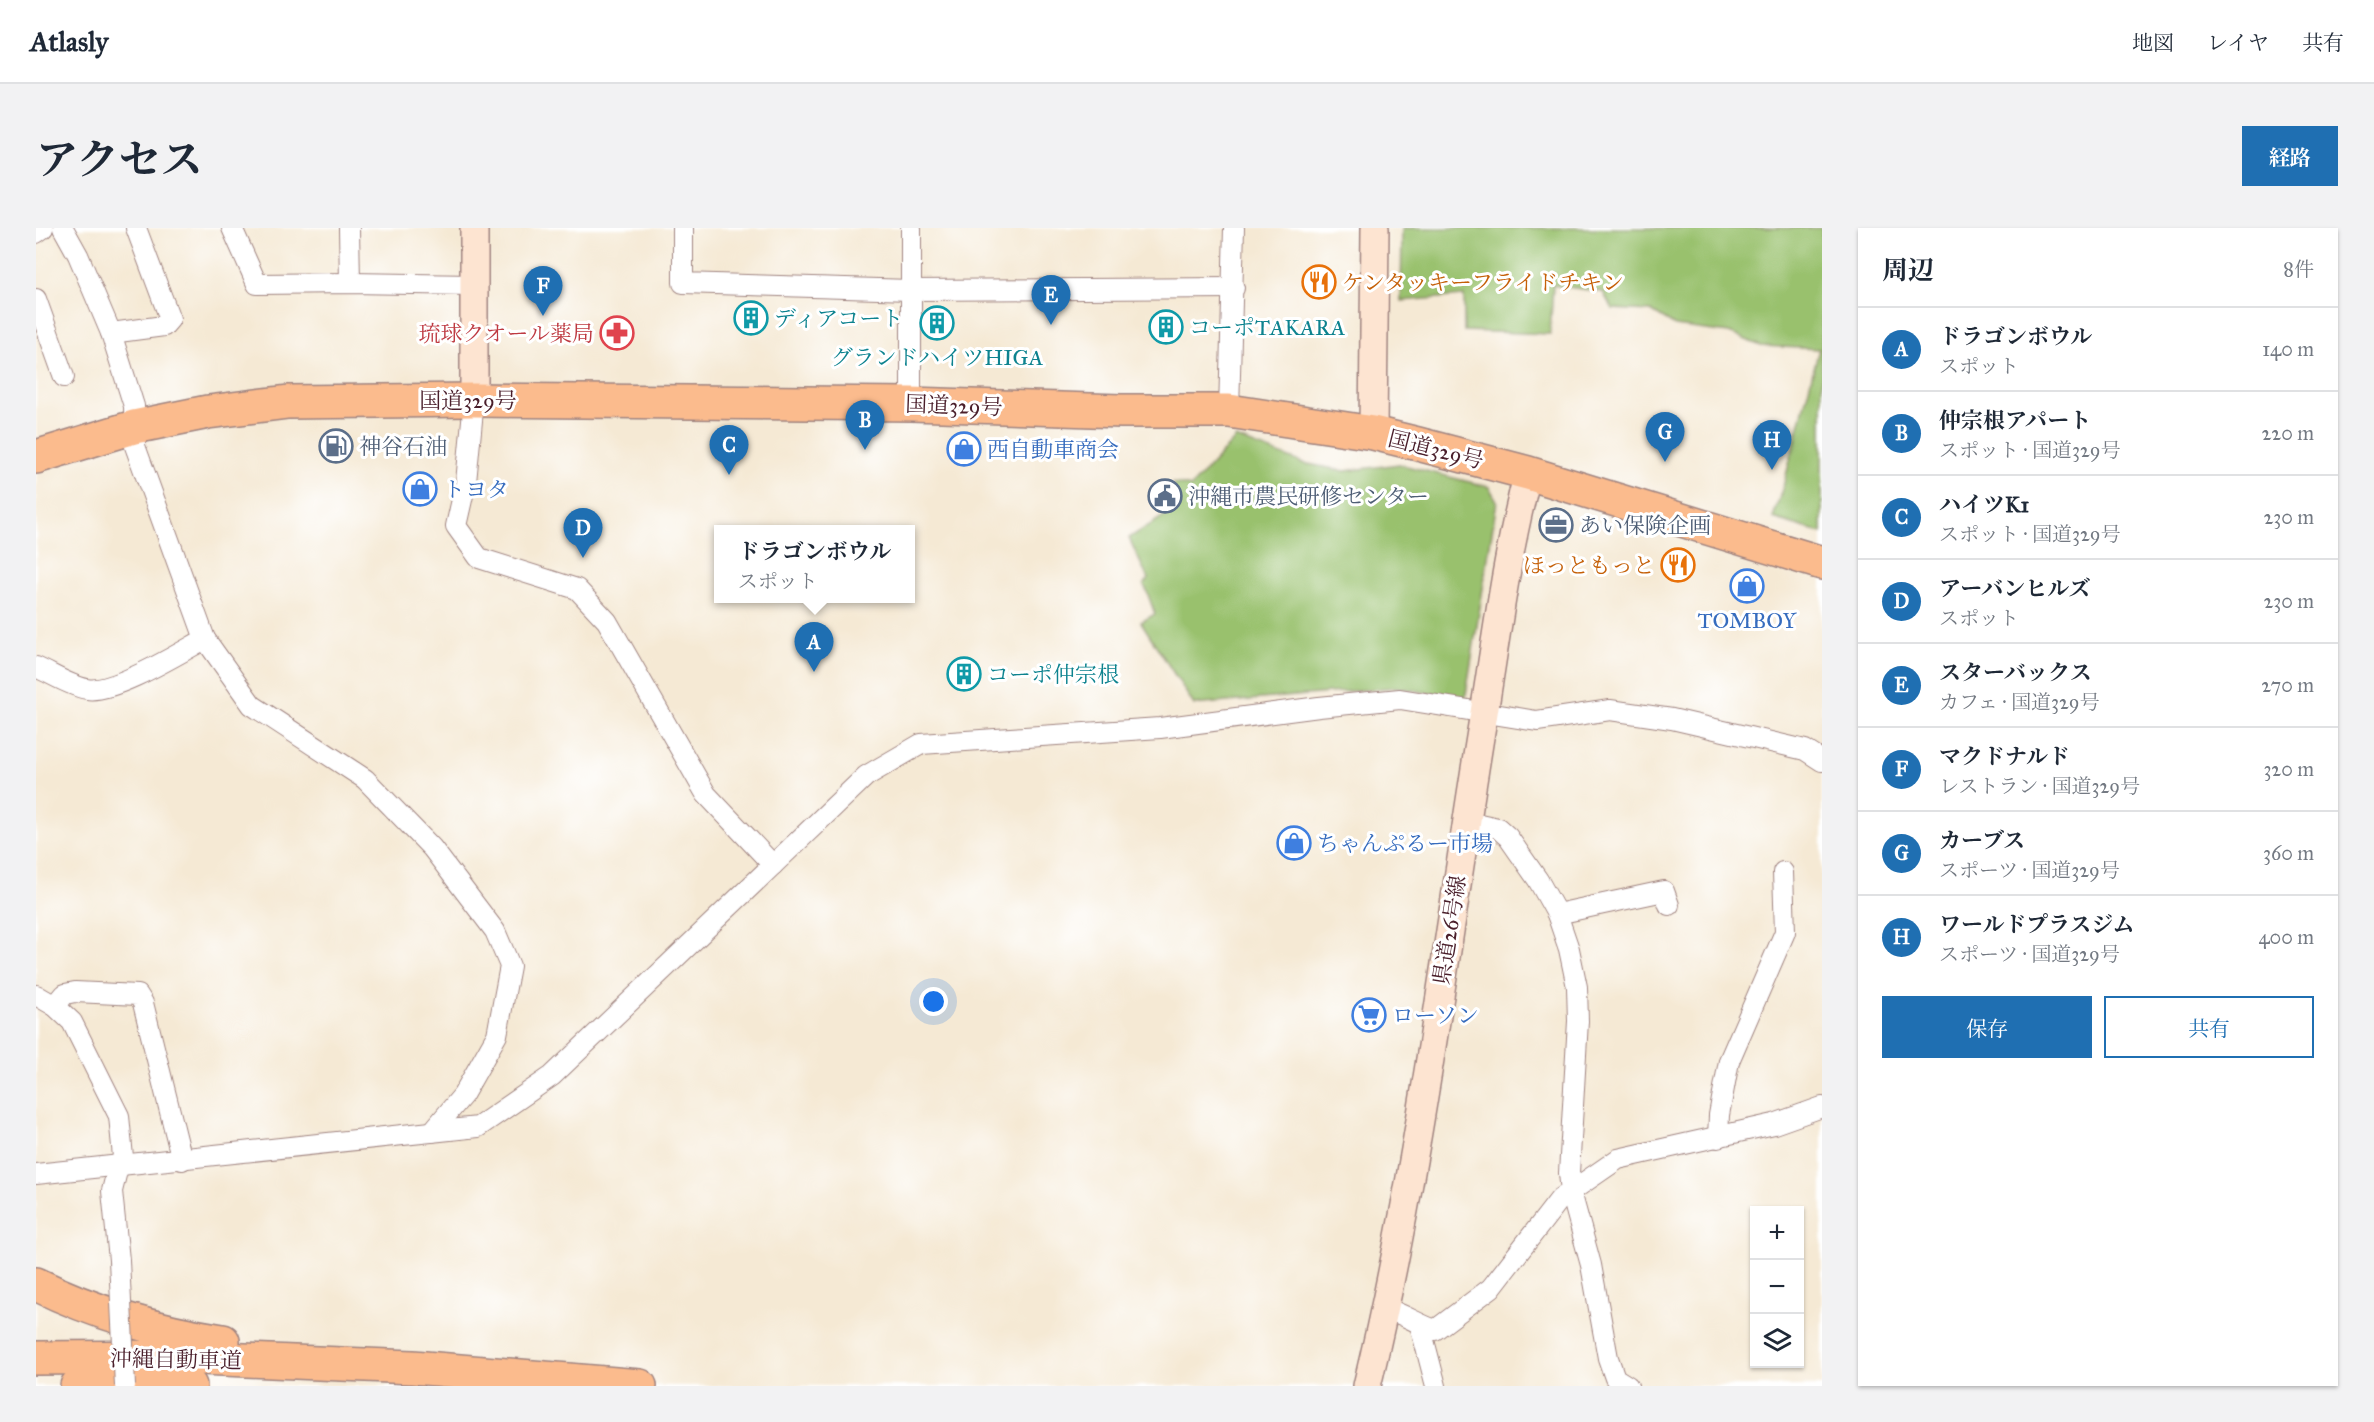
<!DOCTYPE html>
<html lang="ja">
<meta charset="utf-8">
<style>
body{margin:0;font-family:"IM FELL Great Primer","Noto Serif JP",serif;background:#f2f2f3;color:#1f2937}
.controls{position:absolute;right:18px;bottom:18px;display:grid;overflow:hidden;border-radius:0px;box-shadow:0 2px 4px #0004}
.controls button{width:54px;height:54px;display:grid;place-items:center;padding:0;border:0;border-bottom:2px solid #e0e1e3;background:#fff;color:#1f2937;font:30px sans-serif}
.you{position:absolute;left:898px;top:774px;width:21px;height:21px;margin:-15px;border:4px solid #fff;border-radius:50%;background:#1a73e8;box-shadow:0 0 0 9px #1a73e833}
.badge{display:grid;place-items:center;width:39px;height:39px;border-radius:50%;background:#1f6fb2;color:#fff;font-size:20px;font-weight:700}
.pin{position:absolute;translate:-50% -50px;filter:drop-shadow(0 2px 3px #0008)}
.pin::after{content:'';position:absolute;top:32px;width:21px;height:18px;background:inherit;clip-path:polygon(0 0,100% 0,50% 100%)}
.popup{position:absolute;left:678px;top:297px;width:201px;height:78px;box-sizing:border-box;display:grid;place-content:center;border-radius:0px;background:#fff;filter:drop-shadow(0 2px 4px #0005);font-size:20px;white-space:nowrap;color:#747a83}
.popup b{font-size:22px;color:#1f2937}
.popup::after{content:'';position:absolute;left:50%;top:100%;margin-left:-12px;border:12px solid transparent;border-top-color:#fff}
.list{margin:0;padding:0;list-style:none}
h2{display:flex;justify-content:space-between;align-items:center;height:78px;margin:0;padding:0 24px;font-size:26px}
h2 small{font-size:20px;font-weight:400;color:#747a83}
.list li{display:grid;grid-template-columns:39px 1fr auto;gap:18px;align-items:center;box-sizing:border-box;height:84px;padding:0 24px;border-top:2px solid #e0e1e3}
.list b{display:block;font-size:22px;white-space:nowrap}
.list p{margin:0;font-size:20px;white-space:nowrap;color:#747a83}
.list em{font-size:20px;font-style:normal;color:#747a83}
.actions{display:flex;gap:12px;padding:18px 24px}
.actions a{flex:1;padding:14px 0;border:2px solid #1f6fb2;border-radius:0px;text-align:center;font-size:21px;color:#1f6fb2}
.actions .main{background:#1f6fb2;color:#fff}
.icon{flex:none;width:33px;height:33px;fill:none;stroke:currentColor;stroke-width:2;stroke-linecap:round;stroke-linejoin:round}
.map{position:relative;flex:none;width:1786px;height:1158px;overflow:hidden;border-radius:0px}
header{display:flex;align-items:center;gap:36px;box-sizing:border-box;height:84px;padding:0 30px;background:#fff;border-bottom:2px solid #e0e1e3}
header strong{font-size:28px}
nav{display:flex;gap:33px;margin-inline-start:auto;font-size:21px}
.intro{display:flex;align-items:center;justify-content:space-between;box-sizing:border-box;height:144px;padding:0 36px}
h1{margin:0;font-size:42px}
.button{padding:15px 27px;border-radius:0px;background:#1f6fb2;color:#fff;font-size:21px;font-weight:700}
main{display:flex;gap:36px;padding:0 36px}
aside{flex:1;background:#fff;border-radius:0px;box-shadow:0 2px 4px #0004}
.map>svg:first-child{display:block}
.green{fill:#99c16d;stroke:#72704c;stroke-width:1.5}
.lines{fill:none;stroke-linecap:round;stroke-linejoin:round}
.street-casing{stroke:#a08480;stroke-width:22}
.secondary-casing{stroke:#a08480;stroke-width:30}
.highway-casing{stroke:#a08480;stroke-width:36}
.street{stroke:#fff;stroke-width:20}
.secondary{stroke:#fde4d1;stroke-width:27}
.highway{stroke:#fbbb8d;stroke-width:33}
.street-bridge-casing{stroke:#a08480;stroke-width:22;stroke-linecap:butt}
.street-bridge{stroke:#fff;stroke-width:20}
.labels{text-anchor:middle;stroke-width:6;stroke-linejoin:round;paint-order:stroke}
.food-label{font-size:22px;fill:#c56008;stroke:#fff;text-anchor:start}
.culture-label{font-size:22px;fill:#0d838f;stroke:#fff;text-anchor:start}
.health-label{font-size:22px;fill:#be3a42;stroke:#fff;text-anchor:end}
.street-label{font-size:22px;fill:#4a1f2b;stroke:#fff}
.service-label{font-size:22px;fill:#4e5e75;stroke:#fff;text-anchor:start}
.shop-label{font-size:22px;fill:#366cbe;stroke:#fff;text-anchor:start}
</style>
<header>
<strong>Atlasly</strong>
<nav><a>地図</a><a>レイヤ</a><a>共有</a></nav>
</header>
<div class="intro"><h1>アクセス</h1><a class="button">経路</a></div>
<main>
<div class="map">
<svg width="1786" height="1158" viewBox="0 0 1786 1158">
<rect width="100%" height="100%" fill="#fff"/>
<filter id="ink" filterUnits="userSpaceOnUse"><feTurbulence type="fractalNoise" baseFrequency=".0167" numOctaves="2"/><feDisplacementMap in="SourceGraphic" scale="12" xChannelSelector="R" yChannelSelector="G"/><feConvolveMatrix kernelMatrix="1 2 1 2 8 2 1 2 1" color-interpolation-filters="sRGB"/></filter>
<filter id="wash" filterUnits="userSpaceOnUse"><feTurbulence type="fractalNoise" baseFrequency=".008" numOctaves="4" result="noise"/><feDisplacementMap in="SourceGraphic" scale="24" xChannelSelector="R" yChannelSelector="G"/><feGaussianBlur stdDeviation="1.35" result="paint"/><feColorMatrix in="noise" values="0 0 0 0 0 0 0 0 0 0 0 0 0 0 0 0 0 1.4 0 .05"/><feComposite in="paint" operator="in"/></filter>
<g filter="url(#wash)">
<rect width="100%" height="100%" fill="#f5e9d4"/>
<g class="green">
<polygon points="1366,0 1786,0 1786,305 1737,290 1748,255 1783,121 1725,118 1693,105 1639,98 1615,83 1576,81 1567,64 1517,57 1514,106 1428,103 1428,68 1365,73"/>
<polygon points="1200,210 1267,235 1309,243 1363,236 1453,259 1461,273 1429,472 1361,459 1158,477 1105,394 1119,386 1108,356 1112,351 1093,310 1144,278 1137,255 1155,259"/>
</g>
</g>
<g filter="url(#ink)">
<g class="lines">
<defs>
<g id="street">
<polyline points="196,0 221,56 314,55 438,57"/>
<polyline points="313,0 314,55"/>
<polyline points="647,0 647,55 875,62 1198,60"/>
<polyline points="0,5 7,0"/>
<polyline points="0,71 28,149"/>
<polyline points="75,105 128,98 134,91 100,0"/>
<polyline points="438,172 430,254 420,298 443,330 541,361 571,393 670,566 737,637"/>
<polyline points="875,176 875,0"/>
<polyline points="1193,183 1198,0"/>
<polyline points="169,411 216,477 329,551 396,620 459,703 474,738 461,807 427,867 396,904"/>
<path d="M 0,439 C 16,446 34,458 51,461 C 77,466 145,424 169,411 L 99,218 L 98,178 L 75,105 L 42,27 L 27,0"/>
<polyline points="1430,593 1462,600 1472,609 1502,652 1521,686 1533,721 1541,759 1542,793 1533,945 1535,964 1555,1037 1572,1130 1579,1150 1592,1158"/>
<polyline points="1521,686 1628,663 1633,677"/>
<polyline points="0,767 19,778 36,794 83,888 87,929 82,939 76,963 83,1032"/>
<polyline points="19,778 29,766 39,764 102,767 107,775 146,932"/>
<polyline points="1682,910 1683,887 1693,833 1749,704 1747,644"/>
<polyline points="0,946 442,899 516,848 830,548 885,516 1124,500 1283,479 1364,471 1501,493 1574,482 1636,491 1769,522 1786,533"/>
<path d="M 1349,1080 C 1367,1086 1382,1096 1399,1102 L 1455,1060 L 1524,971 L 1582,931 L 1738,896 L 1786,879"/>
<polyline points="1384,1097 1400,1158"/>
</g>
<g id="secondary">
<polyline points="438,0 438,172"/>
<polyline points="1337,205 1339,0"/>
<path d="M 1331,1158 C 1383,941 1410,717 1446,497 C 1460,413 1470,327 1492,245"/>
</g>
<g id="highway">
<polyline points="0,229 98,199 172,184 252,174 438,172 875,176 1085,183 1193,183 1337,205 1382,216 1492,245 1786,335"/>
<path d="M 0,1056 C 59,1085 121,1103 187,1113"/>
<polyline points="0,1130 140,1129 377,1139 604,1158"/>
<polyline points="41,1158 154,1158"/>
</g>
</defs>
<use href="#street" class="street-casing"/>
<use href="#secondary" class="secondary-casing"/>
<use href="#highway" class="highway-casing"/>
<use href="#street" class="street"/>
<use href="#secondary" class="secondary"/>
<use href="#highway" class="highway"/>
<defs>
<polyline id="street-bridge" points="83,1032 89,1158"/>
</defs>
<use href="#street-bridge" class="street-bridge-casing"/>
<use href="#street-bridge" class="street-bridge"/>
</g>
</g>
<defs>
<symbol id="restaurant-ring" viewBox="-11 -11 22 22"><circle r="9.5" fill="#fff" stroke="#e8710a" stroke-width="1.5"/><path d="M-5-6h1v4h1v-4h1v4h1v-4h1v5L-1.5 .5V6h-2V.5L-5-1ZM5-6V6H3V1.5H1.5Q1.5-4 5-6Z" fill="#e8710a"/></symbol>
<symbol id="building-ring" viewBox="-11 -11 22 22"><circle r="9.5" fill="#fff" stroke="#0f9aa8" stroke-width="1.5"/><path d="M-4-6H4V6H1V3H-1V6H-4ZM-2.5-4.3h1.7v1.8h-1.7ZM.8-4.3h1.7v1.8H.8ZM-2.5-1h1.7V.8h-1.7ZM.8-1h1.7V.8H.8Z" fill="#0f9aa8"/></symbol>
<symbol id="pharmacy-ring" viewBox="-11 -11 22 22"><circle r="9.5" fill="#fff" stroke="#e0444e" stroke-width="1.5"/><path d="M-2-6h4v4h4v4h-4v4h-4v-4h-4v-4h4Z" fill="#e0444e"/></symbol>
<symbol id="fuel-ring" viewBox="-11 -11 22 22"><circle r="9.5" fill="#fff" stroke="#5c6f8a" stroke-width="1.5"/><path d="M-5.5-6h7V0h2V4h1.3V-2.5L3-4.5l.8-.8L6-3V5H2.5V1h-1V6h-7ZM-4.2-4.7v3.2H.2V-4.7Z" fill="#5c6f8a"/></symbol>
<symbol id="shop-ring" viewBox="-11 -11 22 22"><circle r="9.5" fill="#fff" stroke="#3f7fe0" stroke-width="1.5"/><path d="M-5-2.5h2.3a2.7 3.5 0 0 1 5.4 0H5L5.5 6h-11ZM-1.5-2.5h3a1.5 2.3 0 0 0-3 0Z" fill="#3f7fe0"/></symbol>
<symbol id="civic-ring" viewBox="-11 -11 22 22"><circle r="9.5" fill="#fff" stroke="#5c6f8a" stroke-width="1.5"/><path d="M-.6-6.5H3V-4.5H.6V-3L4-1V1h2V6H-6V1h2V-1L-.6-3ZM-1.2 2.5V6h2.4V2.5Z" fill="#5c6f8a"/></symbol>
<symbol id="office-ring" viewBox="-11 -11 22 22"><circle r="9.5" fill="#fff" stroke="#5c6f8a" stroke-width="1.5"/><path d="M-6-3h4V-5.5h4V-3h4V5H-6ZM-1-4.5V-3h2v-1.5ZM-6 0V1H6V0Z" fill="#5c6f8a"/></symbol>
<symbol id="supermarket-ring" viewBox="-11 -11 22 22"><circle r="9.5" fill="#fff" stroke="#3f7fe0" stroke-width="1.5"/><path d="M-6-5.5h2.5l.6 2H6L4.5 2H-2.5L-4.4-4H-6ZM-1.5 3.2a1.3 1.3 0 1 0 .1 0ZM3 3.2a1.3 1.3 0 1 0 .1 0Z" fill="#3f7fe0"/></symbol>
</defs>
<g fill-rule="evenodd">
<use href="#restaurant-ring" x="1264" y="35" width="38" height="38"/>
<use href="#building-ring" x="696" y="71" width="38" height="38"/>
<use href="#building-ring" x="882" y="76" width="38" height="38"/>
<use href="#building-ring" x="1111" y="80" width="38" height="38"/>
<use href="#pharmacy-ring" x="562" y="86" width="38" height="38"/>
<use href="#fuel-ring" x="281" y="199" width="38" height="38"/>
<use href="#shop-ring" x="909" y="202" width="38" height="38"/>
<use href="#shop-ring" x="365" y="242" width="38" height="38"/>
<use href="#civic-ring" x="1110" y="249" width="38" height="38"/>
<use href="#office-ring" x="1501" y="278" width="38" height="38"/>
<use href="#restaurant-ring" x="1623" y="318" width="38" height="38"/>
<use href="#shop-ring" x="1692" y="339" width="38" height="38"/>
<use href="#building-ring" x="909" y="427" width="38" height="38"/>
<use href="#shop-ring" x="1239" y="596" width="38" height="38"/>
<use href="#supermarket-ring" x="1314" y="768" width="38" height="38"/>
</g>
<g class="labels">
<g class="food-label">
<text x="1306" y="62">ケンタッキーフライドチキン</text>
<text x="1619" y="345" text-anchor="end">ほっともっと</text>
</g>
<g class="culture-label">
<text x="738" y="98">ディアコート</text>
<text x="1153" y="107">コーポTAKARA</text>
<text x="901" y="137" text-anchor="middle">グランドハイツHIGA</text>
<text x="951" y="454">コーポ仲宗根</text>
</g>
<g class="health-label">
<text x="558" y="113">琉球クオール薬局</text>
</g>
<g class="street-label">
<text x="432" y="180">国道329号</text>
<text transform="translate(918 177) rotate(2)" y="8">国道329号</text>
<text transform="translate(1400 221) rotate(14)" y="8">国道329号</text>
<text transform="translate(1413 702) rotate(-81)" y="8">県道26号線</text>
<text transform="translate(140 1131) rotate(1)" y="8">沖縄自動車道</text>
</g>
<g class="service-label">
<text x="323" y="226">神谷石油</text>
<text x="1152" y="276">沖縄市農民研修センター</text>
<text x="1543" y="305">あい保険企画</text>
</g>
<g class="shop-label">
<text x="951" y="229">西自動車商会</text>
<text x="407" y="269">トヨタ</text>
<text x="1711" y="400" text-anchor="middle">TOMBOY</text>
<text x="1281" y="623">ちゃんぷるー市場</text>
<text x="1356" y="795">ローソン</text>
</g>
</g>
</svg>
<div class="controls">
<button>+</button>
<button>−</button>
<button><svg class="icon" aria-label="layers" viewBox="0 0 24 24"><path d="M12 4l9 5-9 5-9-5zM3 14l9 5 9-5"/></svg></button>
</div>
<div class="you"></div>
<div class="pin badge" style="left:778px;top:444px">A</div>
<div class="popup"><b>ドラゴンボウル</b>スポット</div>
<div class="pin badge" style="left:829px;top:222px">B</div>
<div class="pin badge" style="left:693px;top:247px">C</div>
<div class="pin badge" style="left:547px;top:330px">D</div>
<div class="pin badge" style="left:1015px;top:97px">E</div>
<div class="pin badge" style="left:507px;top:88px">F</div>
<div class="pin badge" style="left:1629px;top:234px">G</div>
<div class="pin badge" style="left:1736px;top:242px">H</div>
</div>
<aside>
<h2>周辺<small>8件</small></h2>
<ul class="list">
<li><span class="badge">A</span><div><b>ドラゴンボウル</b><p>スポット</p></div><em>140 m</em></li>
<li><span class="badge">B</span><div><b>仲宗根アパート</b><p>スポット · 国道329号</p></div><em>220 m</em></li>
<li><span class="badge">C</span><div><b>ハイツK1</b><p>スポット · 国道329号</p></div><em>230 m</em></li>
<li><span class="badge">D</span><div><b>アーバンヒルズ</b><p>スポット</p></div><em>230 m</em></li>
<li><span class="badge">E</span><div><b>スターバックス</b><p>カフェ · 国道329号</p></div><em>270 m</em></li>
<li><span class="badge">F</span><div><b>マクドナルド</b><p>レストラン · 国道329号</p></div><em>320 m</em></li>
<li><span class="badge">G</span><div><b>カーブス</b><p>スポーツ · 国道329号</p></div><em>360 m</em></li>
<li><span class="badge">H</span><div><b>ワールドプラスジム</b><p>スポーツ · 国道329号</p></div><em>400 m</em></li>
</ul>
<div class="actions"><a class="main">保存</a><a>共有</a></div>
</aside>
</main>
